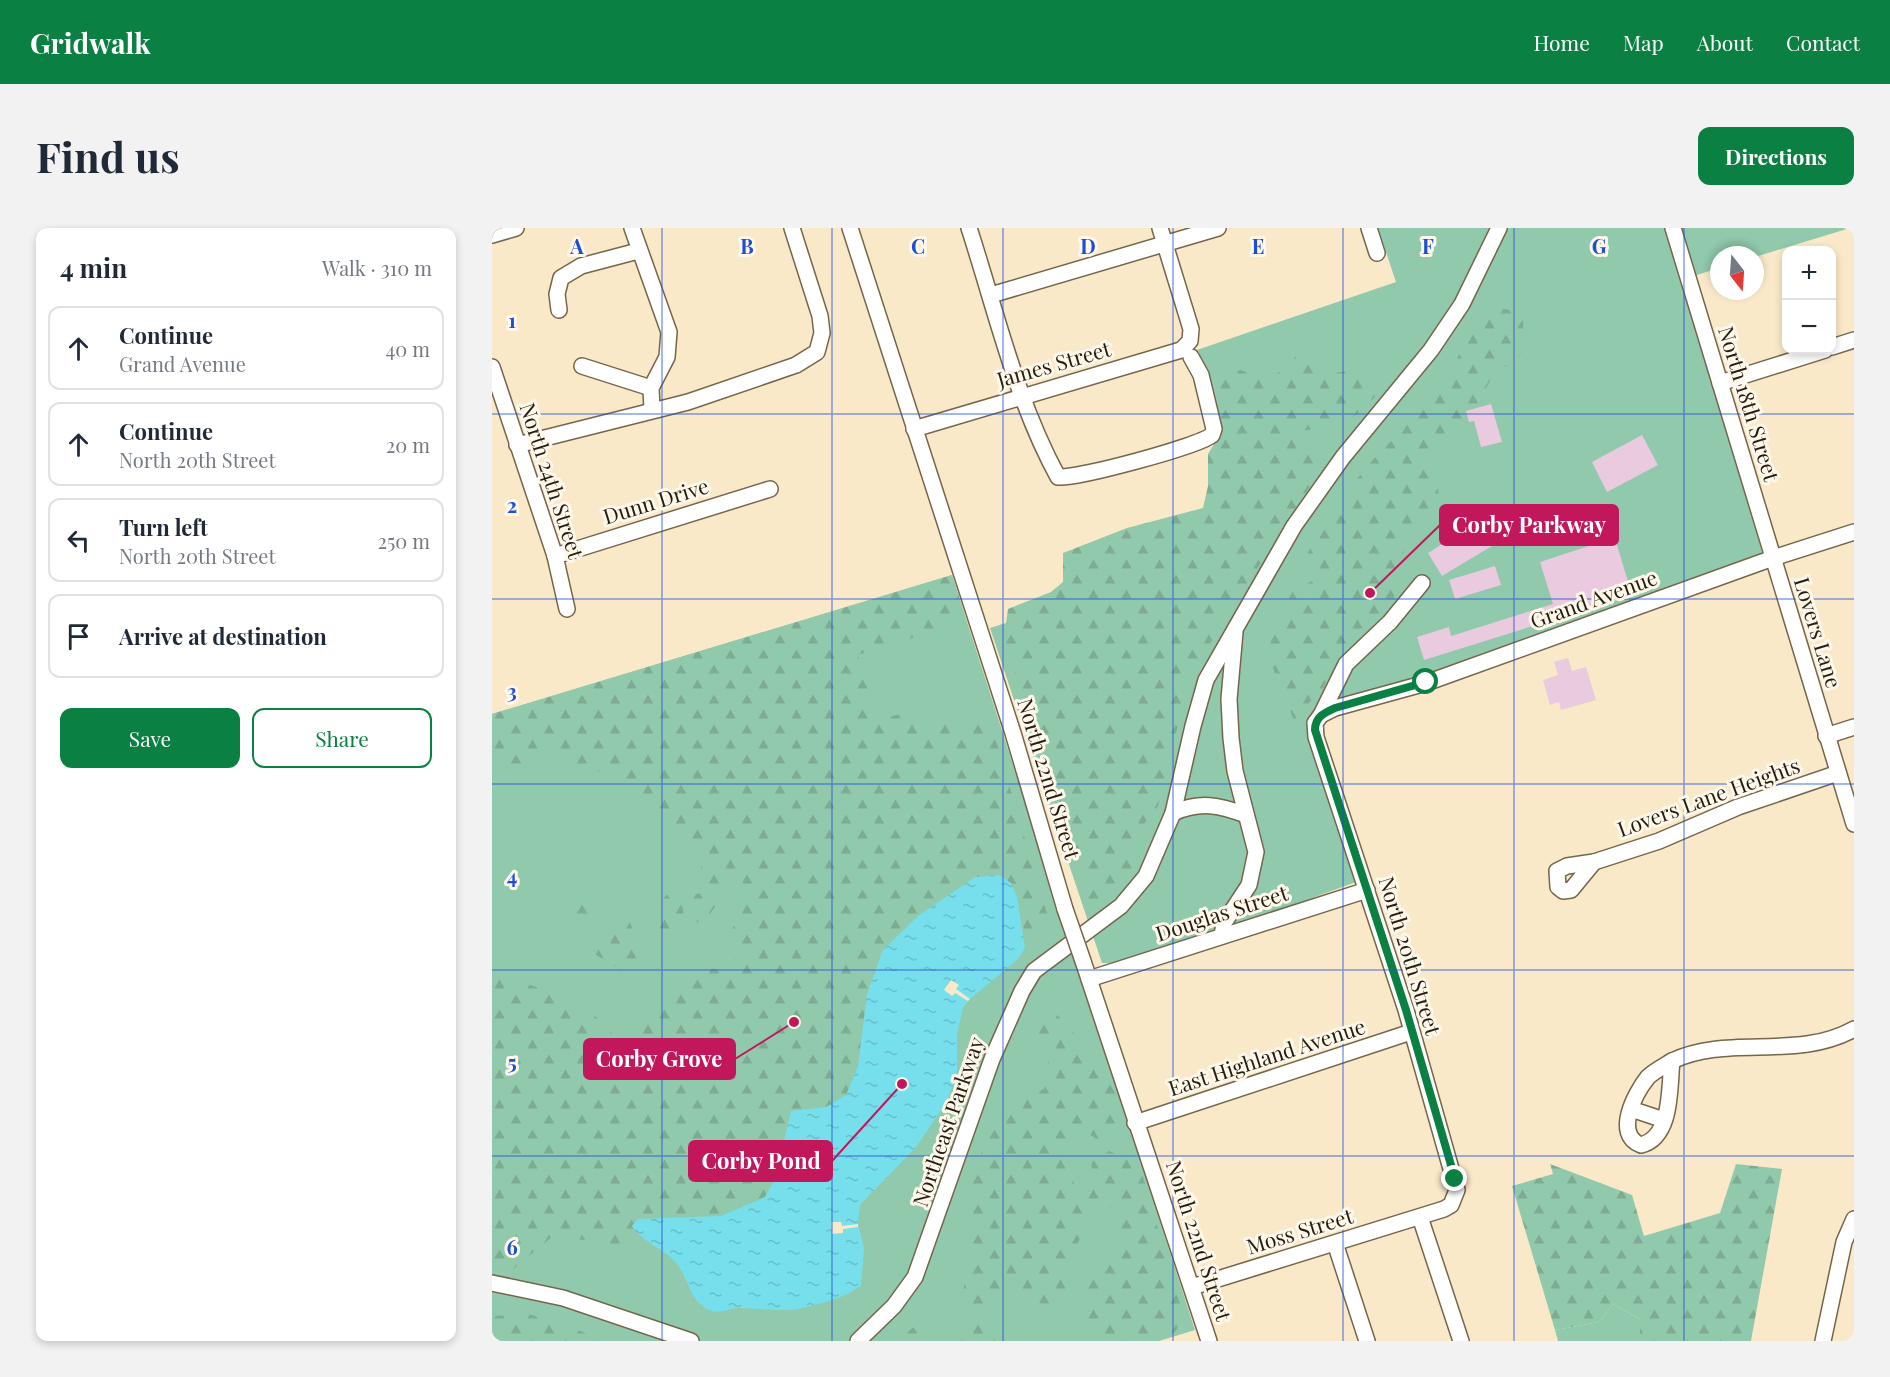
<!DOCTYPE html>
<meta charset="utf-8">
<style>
body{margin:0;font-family:"Playfair Display",serif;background:#f2f2f3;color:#1f2937}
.controls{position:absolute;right:18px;top:18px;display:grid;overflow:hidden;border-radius:12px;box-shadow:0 3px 9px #0003}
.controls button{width:54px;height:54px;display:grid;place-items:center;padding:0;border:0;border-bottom:2px solid #e0e1e3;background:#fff;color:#1f2937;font:30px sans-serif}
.compass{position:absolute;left:1218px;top:18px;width:54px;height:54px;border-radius:50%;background:#fff;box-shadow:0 3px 9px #0003;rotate:163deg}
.stop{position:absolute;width:18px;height:18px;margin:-14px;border:4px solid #0b8043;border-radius:50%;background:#fff}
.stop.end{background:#0b8043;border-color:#fff;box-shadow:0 2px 6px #0008}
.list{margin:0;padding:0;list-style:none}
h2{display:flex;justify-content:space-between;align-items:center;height:78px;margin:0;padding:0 24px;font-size:26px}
h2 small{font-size:20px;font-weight:400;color:#747a83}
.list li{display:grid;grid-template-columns:39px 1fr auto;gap:18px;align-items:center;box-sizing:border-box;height:84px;margin:0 12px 12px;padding:0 12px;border:2px solid #e0e1e3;border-radius:12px}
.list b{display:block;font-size:22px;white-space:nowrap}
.list p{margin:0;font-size:20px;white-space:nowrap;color:#747a83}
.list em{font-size:20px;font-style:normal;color:#747a83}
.actions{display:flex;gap:12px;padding:18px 24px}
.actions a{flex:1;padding:14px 0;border:2px solid #0b8043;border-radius:12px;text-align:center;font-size:21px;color:#0b8043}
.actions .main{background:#0b8043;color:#fff}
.icon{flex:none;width:33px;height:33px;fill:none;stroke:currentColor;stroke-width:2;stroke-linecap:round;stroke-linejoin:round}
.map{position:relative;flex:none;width:1362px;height:1113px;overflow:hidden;border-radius:12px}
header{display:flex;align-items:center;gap:36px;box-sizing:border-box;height:84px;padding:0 30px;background:#0b8043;color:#fff}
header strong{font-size:28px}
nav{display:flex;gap:33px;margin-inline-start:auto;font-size:21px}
.intro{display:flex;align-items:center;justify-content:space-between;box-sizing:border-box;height:144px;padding:0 36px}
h1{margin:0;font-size:42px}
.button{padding:15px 27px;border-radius:12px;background:#0b8043;color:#fff;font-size:21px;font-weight:700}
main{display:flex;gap:36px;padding:0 36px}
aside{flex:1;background:#fff;border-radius:12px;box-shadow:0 3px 9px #0003}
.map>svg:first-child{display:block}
.green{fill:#91c9ac}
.forest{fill:url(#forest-firs)}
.water{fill:url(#water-ripples)}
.pier{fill:#f9e9c9}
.building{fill:#e9cadf}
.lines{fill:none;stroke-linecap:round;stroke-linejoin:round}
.minor-casing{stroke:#75664a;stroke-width:18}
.minor{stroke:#fff;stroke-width:15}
.minor-bridge-casing{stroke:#75664a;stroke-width:18;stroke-linecap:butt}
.minor-bridge{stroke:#fff;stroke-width:15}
.route{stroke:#0b8043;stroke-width:8}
.grid{fill:none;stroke:#1d4ed8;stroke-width:1.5;stroke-opacity:0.55}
.labels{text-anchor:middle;stroke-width:6;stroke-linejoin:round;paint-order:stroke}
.street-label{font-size:21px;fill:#221c11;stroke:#fef7ea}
.grid-label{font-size:20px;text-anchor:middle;font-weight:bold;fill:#1d4ed8;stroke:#fef7ea;stroke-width:6;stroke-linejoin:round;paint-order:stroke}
.leader{fill:none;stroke:#c2185b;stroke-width:2}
.callout-dot{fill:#c2185b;stroke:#fef7ea;stroke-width:2}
.callout{fill:#c2185b;stroke:#c2185b;stroke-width:2}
.callout-label{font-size:22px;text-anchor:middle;font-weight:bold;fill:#fff}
</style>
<header>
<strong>Gridwalk</strong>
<nav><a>Home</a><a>Map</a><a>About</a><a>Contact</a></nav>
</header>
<div class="intro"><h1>Find us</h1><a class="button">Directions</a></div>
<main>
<aside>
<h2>4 min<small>Walk · 310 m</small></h2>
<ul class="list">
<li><svg class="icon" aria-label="ahead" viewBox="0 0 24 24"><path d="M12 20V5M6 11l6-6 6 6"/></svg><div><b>Continue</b><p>Grand Avenue</p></div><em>40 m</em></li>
<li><svg class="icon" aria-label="ahead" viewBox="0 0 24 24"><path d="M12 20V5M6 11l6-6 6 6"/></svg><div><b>Continue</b><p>North 20th Street</p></div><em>20 m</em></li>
<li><svg class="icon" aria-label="left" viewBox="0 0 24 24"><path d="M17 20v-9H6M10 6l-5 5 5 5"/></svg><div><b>Turn left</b><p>North 20th Street</p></div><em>250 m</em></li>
<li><svg class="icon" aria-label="arrive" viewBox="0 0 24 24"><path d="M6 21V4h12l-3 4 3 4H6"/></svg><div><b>Arrive at destination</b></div></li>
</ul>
<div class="actions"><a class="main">Save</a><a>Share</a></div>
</aside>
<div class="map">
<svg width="1362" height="1113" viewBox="0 0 1362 1113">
<defs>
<pattern id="forest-firs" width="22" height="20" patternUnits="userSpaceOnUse" patternTransform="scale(1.5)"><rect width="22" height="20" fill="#91c9ac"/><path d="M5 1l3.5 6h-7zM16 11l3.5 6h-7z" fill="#7dac93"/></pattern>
<pattern id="water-ripples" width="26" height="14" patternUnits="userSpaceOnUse" patternTransform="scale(1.5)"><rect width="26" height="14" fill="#76dfeb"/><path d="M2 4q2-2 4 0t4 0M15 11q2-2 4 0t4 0" fill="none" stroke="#66bfc8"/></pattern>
</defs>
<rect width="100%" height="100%" fill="#f9e9c9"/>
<g class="green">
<polygon points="886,0 1358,0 1263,29 1263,27 1227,27 1227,40 1189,52 1270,323 1268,327 924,451 833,476 822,483 817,494 864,654 773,687 625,735 610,735 498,400 591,371 745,282 702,123 904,54"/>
<polygon points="460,347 703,1102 667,1113 0,1113 0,486"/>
<polygon points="1121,1076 1148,1091 1148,1113 1066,1113 1063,1102 1107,1094"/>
</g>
<g class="forest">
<path d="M 998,79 L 1019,82 L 1031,93 L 1032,119 L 1023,135 L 1004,142 L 969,205 L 943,232 L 947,271 L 914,307 L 905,363 L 891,391 L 845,421 L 832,459 L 814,478 L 805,500 L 777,430 L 780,401 L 801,363 L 822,352 L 814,328 C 830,298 850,268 873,241 C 893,217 918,196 938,171 C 961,142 975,108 998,79 Z"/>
<polygon points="805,127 838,146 866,141 889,151 885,167 855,195 799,205 815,224 827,244 699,445 666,578 645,605 643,640 625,659 603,674 595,671 512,409 516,381 559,364 571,354 571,325 635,300 711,280 716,258 716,226 732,200 721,165 727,146 749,142 777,153"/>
<path d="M 460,347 L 472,385 L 461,397 L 366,427 L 387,492 L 411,485 L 435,498 L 451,492 L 485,495 L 504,512 L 560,703 L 549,700 L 533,707 L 525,668 L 507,647 L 483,649 L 412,700 L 383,746 L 375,766 L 366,839 L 354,867 L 334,879 L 299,883 L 283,951 L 273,969 L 229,988 L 146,991 L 140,998 L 147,1008 L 128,1017 L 61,1008 L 14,1047 L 0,1043 L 0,735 L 36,756 L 73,770 L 101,786 L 136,822 C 154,801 187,748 215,741 C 222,740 231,742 239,742 L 245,723 L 239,704 L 256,667 L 249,650 L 218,658 L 209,648 L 209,622 L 177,597 L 148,563 L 109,544 L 80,536 L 50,520 L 29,537 L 0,542 L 0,486 Z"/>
<polygon points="217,664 226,674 216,689 206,694 202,693 196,681 204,666"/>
<path d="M 177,665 L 190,676 L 193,696 L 183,713 L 171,708 C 164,690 161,678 177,665 Z"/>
<polygon points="99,672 107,681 106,693 94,704 83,704 77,695 84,677"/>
<path d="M 135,688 L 147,715 L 143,728 L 147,736 L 144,745 L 137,749 L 129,748 L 125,739 L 104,727 C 100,705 118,699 135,688 Z"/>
<path d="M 558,779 L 595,820 L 599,833 L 618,846 L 628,871 L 635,898 L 627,911 L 607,912 L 590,902 C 573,927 574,933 584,960 L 593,964 L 599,947 L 600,934 L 617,923 L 643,933 L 650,946 L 692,1090 L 683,1104 L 653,1113 L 596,1111 L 588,1092 L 591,1073 L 609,1029 L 627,1011 L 630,993 L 618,977 C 579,1005 582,1029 577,1072 C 556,1082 543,1075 525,1062 L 482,1081 L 471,1072 L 476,1001 L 472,980 L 492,917 L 504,899 L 509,873 L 531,870 L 552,861 C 562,833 553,822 543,795 L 549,782 Z"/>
<polygon points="1058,936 1140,967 1152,1008 1228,985 1244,936 1290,941 1259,1113 1148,1113 1148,1091 1121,1076 1107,1094 1063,1102 1020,958 1061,946"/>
<polygon points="37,1086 91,1104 107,1113 0,1113 0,1088"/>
<path d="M 503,1093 L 510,1100 L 510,1113 L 464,1113 C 474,1098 486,1094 503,1093 Z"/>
<polygon points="423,1098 432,1113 405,1113"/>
</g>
<path class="water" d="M 507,647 L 519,655 L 525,668 L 533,720 L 525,732 L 478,771 L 471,780 L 465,806 L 465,845 L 455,873 L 424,919 L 368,977 L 366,996 L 372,1020 L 369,1057 C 360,1068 321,1078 306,1081 C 293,1084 261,1080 246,1080 C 235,1081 225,1087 215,1081 C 197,1071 197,1051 185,1036 C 172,1020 151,1015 140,998 L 146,991 L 229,988 L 273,969 L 283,951 L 299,883 L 334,879 L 354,867 L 366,839 L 375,766 L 391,722 L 426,688 L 483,649 Z"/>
<g class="pier">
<polygon points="459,752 467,757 464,761 478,771 476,773 463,765 460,768 452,762"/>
<polygon points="339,994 349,994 350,998 366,996 366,999 351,1001 351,1005 340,1006"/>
</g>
<g class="building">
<polygon points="999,176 1010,214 989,219 982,193 977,194 974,183"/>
<polygon points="1150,207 1166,237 1115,264 1100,234"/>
<polygon points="992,283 1010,312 950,348 936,325 971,303 968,298"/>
<polygon points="1116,287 1140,367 932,432 925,409 957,399 959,408 1061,376 1048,334 1106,315 1102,303 1107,302 1104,291"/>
<polygon points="1003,338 1009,357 963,371 957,352"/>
<polygon points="1076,430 1080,443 1094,439 1104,472 1069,482 1067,474 1058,477 1051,452 1066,447 1062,434"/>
</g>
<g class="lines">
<defs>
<g id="minor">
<polyline points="140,0 177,104 175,129 159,160 160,182"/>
<polyline points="358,0 521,505 573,681"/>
<path d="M 477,0 C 504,83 524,172 566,249 C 585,251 707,218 720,207 L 722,201 L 709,147 L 699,129"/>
<polyline points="877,0 885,25"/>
<polyline points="1181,0 1362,596"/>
<polyline points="0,7 24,0"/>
<polyline points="499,67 726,0"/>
<polyline points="67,82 65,66 69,50 89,38 146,23"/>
<polyline points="1340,119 1362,112"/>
<polyline points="90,138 159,160"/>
<polyline points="0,139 63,328 75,381"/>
<polyline points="1228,155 1333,122"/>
<polyline points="422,201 689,122 698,113 699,101 668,0"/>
<polyline points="25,217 196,174 304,137 325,124 330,105 328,88 300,0"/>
<polyline points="63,328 278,261"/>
<polyline points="829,487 854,436 898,394 930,355"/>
<polyline points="1334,508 1362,499"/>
<path d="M 681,585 C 708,573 727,577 754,587"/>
<polyline points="1102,634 1167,613 1246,579 1346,545"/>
<polygon points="1102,634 1079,662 1071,663 1066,659 1065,643 1075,638"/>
<polyline points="730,708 732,695 757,657 764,624 743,543 739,510 737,471 743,404"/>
<polyline points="591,733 717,1113"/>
<polyline points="597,751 875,662"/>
<path d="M 1180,833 C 1177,858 1181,909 1149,917 C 1121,907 1143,865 1156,849 C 1162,843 1172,838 1180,833 Z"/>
<path d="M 1180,833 C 1236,806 1305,833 1362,801"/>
<polyline points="1139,881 1172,892"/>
<polyline points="643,895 919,804"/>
<polyline points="928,989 969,1113"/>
<polyline points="843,1015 875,1113"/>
<polyline points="0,1055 71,1070 199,1113"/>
<polyline points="700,1059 952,981 959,977 965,962 914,782 824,509 823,495 829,487 843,480 934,455 1281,330 1362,304"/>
<polyline points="366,1113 402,1078 423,1049 500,831 530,763 542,743 629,678 654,648 681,585 701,498 714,452 802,298 851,229 939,122 970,76 1007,0"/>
<polyline points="1331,1113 1352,1014 1362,991"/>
</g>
</defs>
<use href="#minor" class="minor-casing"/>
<use href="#minor" class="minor"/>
<defs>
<polyline id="minor-bridge" points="573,681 591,733"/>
</defs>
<use href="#minor-bridge" class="minor-bridge-casing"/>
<use href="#minor-bridge" class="minor-bridge"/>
</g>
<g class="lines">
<path class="route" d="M 934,454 L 843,480 C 832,485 823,489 823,502 L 914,782 L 963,951"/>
</g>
<path class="grid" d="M 170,0 L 170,1113M 340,0 L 340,1113M 511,0 L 511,1113M 681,0 L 681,1113M 851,0 L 851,1113M 1022,0 L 1022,1113M 1192,0 L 1192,1113M 0,186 L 1362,186M 0,371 L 1362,371M 0,556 L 1362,556M 0,742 L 1362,742M 0,928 L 1362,928"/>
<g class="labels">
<g class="street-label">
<text transform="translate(562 137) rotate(-16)" y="7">James Street</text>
<text transform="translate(1256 176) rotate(73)" y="7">North 18th Street</text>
<text transform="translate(59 253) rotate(72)" y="7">North 24th Street</text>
<text transform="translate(164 274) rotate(-17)" y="7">Dunn Drive</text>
<text transform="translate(1102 372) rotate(-20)" y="7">Grand Avenue</text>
<text transform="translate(1325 405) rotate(73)" y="7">Lovers Lane</text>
<text transform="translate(556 551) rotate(73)" y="7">North 22nd Street</text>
<text transform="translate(1217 570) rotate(-20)" y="7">Lovers Lane Heights</text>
<text transform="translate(730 686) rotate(-18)" y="7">Douglas Street</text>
<text transform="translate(917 728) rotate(73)" y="7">North 20th Street</text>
<text transform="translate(775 830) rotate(-18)" y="7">East Highland Avenue</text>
<text transform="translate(457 894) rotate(-71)" y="7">Northeast Parkway</text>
<text transform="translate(808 1004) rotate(-17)" y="7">Moss Street</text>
<text transform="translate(706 1013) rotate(72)" y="7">North 22nd Street</text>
</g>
</g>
<g class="grid-label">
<text x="85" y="26">A</text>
<text x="255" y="26">B</text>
<text x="426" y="26">C</text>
<text x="596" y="26">D</text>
<text x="766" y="26">E</text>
<text x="936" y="26">F</text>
<text x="1107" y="26">G</text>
<text x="20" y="100">1</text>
<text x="20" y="285">2</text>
<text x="20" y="471">3</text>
<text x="20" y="656">4</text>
<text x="20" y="842">5</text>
<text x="20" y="1027">6</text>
</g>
<path class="leader" d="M878 365L948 297M302 794L243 831M410 856L340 933"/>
<g class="callout-dot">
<circle cx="878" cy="365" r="6"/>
<circle cx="302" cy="794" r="6"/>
<circle cx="410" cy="856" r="6"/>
</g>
<g class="callout">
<rect x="948" y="277" width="178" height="40" rx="6"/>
<rect x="92" y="811" width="151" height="40" rx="6"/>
<rect x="197" y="913" width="143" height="40" rx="6"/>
</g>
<g class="callout-label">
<text x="1037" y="305">Corby Parkway</text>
<text x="167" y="839">Corby Grove</text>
<text x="269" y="941">Corby Pond</text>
</g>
</svg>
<div class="controls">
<button>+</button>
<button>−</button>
</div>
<svg class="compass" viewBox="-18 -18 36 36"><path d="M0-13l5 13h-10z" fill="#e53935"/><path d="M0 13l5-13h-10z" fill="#747a83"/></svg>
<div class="stop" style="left:934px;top:454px"></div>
<div class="stop end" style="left:963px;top:951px"></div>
</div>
</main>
